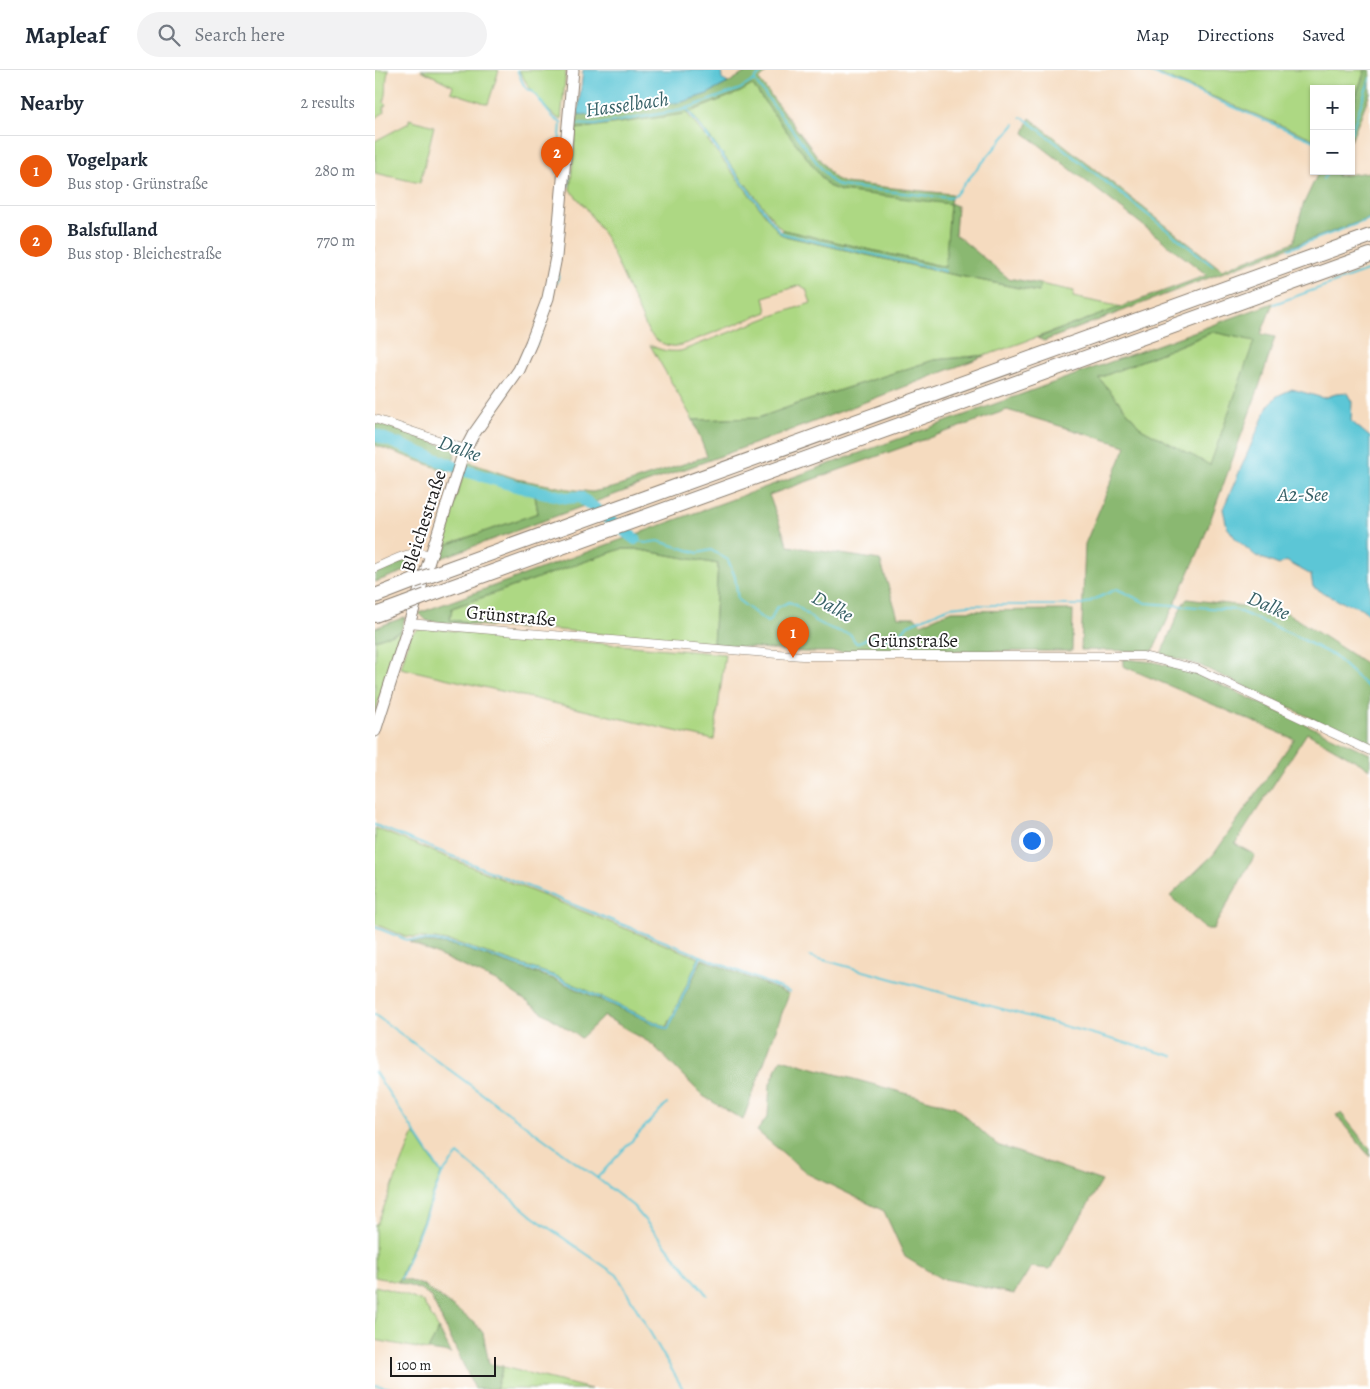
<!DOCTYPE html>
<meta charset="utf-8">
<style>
body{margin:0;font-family:Alegreya,serif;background:#f2f2f3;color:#1f2937}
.controls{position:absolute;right:15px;top:15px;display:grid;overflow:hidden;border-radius:0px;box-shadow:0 1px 4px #0004}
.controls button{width:45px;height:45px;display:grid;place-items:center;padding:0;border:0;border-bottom:1px solid #e0e1e3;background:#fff;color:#1f2937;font:25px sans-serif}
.scale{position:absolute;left:15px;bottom:12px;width:106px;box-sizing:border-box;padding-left:5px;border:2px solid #1c1c1c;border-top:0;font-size:14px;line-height:18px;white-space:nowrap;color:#1c1c1c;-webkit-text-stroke:4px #fff;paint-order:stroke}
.you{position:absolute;left:656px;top:770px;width:18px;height:18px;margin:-12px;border:4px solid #fff;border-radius:50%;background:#1a73e8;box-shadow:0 0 0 8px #1a73e833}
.badge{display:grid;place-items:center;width:32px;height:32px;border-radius:50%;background:#ea580c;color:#fff;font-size:16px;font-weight:700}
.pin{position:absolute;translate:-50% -41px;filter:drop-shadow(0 1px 2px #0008)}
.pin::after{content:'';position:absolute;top:26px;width:18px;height:15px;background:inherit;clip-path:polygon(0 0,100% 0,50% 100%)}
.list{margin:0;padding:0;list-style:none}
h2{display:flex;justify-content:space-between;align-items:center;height:65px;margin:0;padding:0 20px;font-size:21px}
h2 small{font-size:16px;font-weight:400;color:#747a83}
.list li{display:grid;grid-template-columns:32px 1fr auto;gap:15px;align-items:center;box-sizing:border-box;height:70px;padding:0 20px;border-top:1px solid #e0e1e3}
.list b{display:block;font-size:19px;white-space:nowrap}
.list p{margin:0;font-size:16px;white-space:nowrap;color:#747a83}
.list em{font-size:16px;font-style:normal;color:#747a83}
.icon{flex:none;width:28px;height:28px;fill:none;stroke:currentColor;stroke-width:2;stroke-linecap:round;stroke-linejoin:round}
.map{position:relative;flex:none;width:995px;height:1319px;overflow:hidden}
header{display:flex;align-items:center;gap:30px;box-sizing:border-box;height:70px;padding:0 25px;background:#fff;border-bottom:1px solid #e0e1e3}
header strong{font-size:24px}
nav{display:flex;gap:28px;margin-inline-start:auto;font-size:18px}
.search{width:350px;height:45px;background:#f2f2f3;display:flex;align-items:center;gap:12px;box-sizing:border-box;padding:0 18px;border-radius:28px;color:#747a83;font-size:19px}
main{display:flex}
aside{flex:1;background:#fff}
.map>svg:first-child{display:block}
.green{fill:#add883;stroke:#647a50}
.forest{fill:#8ab871;stroke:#536a46;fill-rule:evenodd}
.water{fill:#5cc6d6;stroke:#3c7179}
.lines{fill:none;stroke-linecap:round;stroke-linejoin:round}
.stream{stroke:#5cc6d6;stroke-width:2}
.river{stroke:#5cc6d6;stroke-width:12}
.street-casing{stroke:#887c6e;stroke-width:9}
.secondary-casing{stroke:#887c6e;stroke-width:13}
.highway-casing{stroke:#887c6e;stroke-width:16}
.street{stroke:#fff;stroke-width:8}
.secondary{stroke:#fff;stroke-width:11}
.highway{stroke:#fff;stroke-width:14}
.highway-bridge-casing{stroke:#887c6e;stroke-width:16;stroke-linecap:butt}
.highway-bridge{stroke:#fff;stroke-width:14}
.labels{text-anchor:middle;stroke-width:4;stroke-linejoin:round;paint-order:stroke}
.street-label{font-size:19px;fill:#1c1c1c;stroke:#fff}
.water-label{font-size:20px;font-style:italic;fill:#366066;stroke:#fff}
</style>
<header>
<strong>Mapleaf</strong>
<div class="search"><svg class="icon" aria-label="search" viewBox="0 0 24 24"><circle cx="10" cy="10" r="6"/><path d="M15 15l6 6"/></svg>Search here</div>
<nav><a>Map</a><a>Directions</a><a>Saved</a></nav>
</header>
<main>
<aside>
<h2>Nearby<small>2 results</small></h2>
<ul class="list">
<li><span class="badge">1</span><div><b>Vogelpark</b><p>Bus stop · Grünstraße</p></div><em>280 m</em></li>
<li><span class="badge">2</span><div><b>Balsfulland</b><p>Bus stop · Bleichestraße</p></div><em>770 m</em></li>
</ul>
</aside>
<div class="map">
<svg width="995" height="1319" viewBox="0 0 995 1319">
<rect width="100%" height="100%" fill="#fff"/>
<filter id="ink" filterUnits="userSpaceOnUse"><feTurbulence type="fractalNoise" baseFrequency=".02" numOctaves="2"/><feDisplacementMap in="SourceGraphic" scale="10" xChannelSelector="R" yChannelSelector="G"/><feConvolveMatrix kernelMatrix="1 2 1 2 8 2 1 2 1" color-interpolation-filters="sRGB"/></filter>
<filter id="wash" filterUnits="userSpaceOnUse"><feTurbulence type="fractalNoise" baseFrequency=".0096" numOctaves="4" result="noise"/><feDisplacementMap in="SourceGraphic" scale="20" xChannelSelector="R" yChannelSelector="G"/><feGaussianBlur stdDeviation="1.12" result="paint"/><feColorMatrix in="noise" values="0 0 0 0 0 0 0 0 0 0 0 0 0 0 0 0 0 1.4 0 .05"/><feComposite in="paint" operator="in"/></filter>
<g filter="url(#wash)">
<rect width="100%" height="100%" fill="#f5dbbf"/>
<g class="green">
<path d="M 0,0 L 14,0 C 9,11 14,19 9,32 L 11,35 L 8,37 L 10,42 L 0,48 Z"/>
<polygon points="46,0 124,0 113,34 76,22 78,16"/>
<path d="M 144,0 L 191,0 L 186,50 C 171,42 152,16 144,0 Z"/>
<polygon points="774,0 990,0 976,40 976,19 939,19 939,69"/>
<polygon points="377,15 453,116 466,121 575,133 571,197 408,160 403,156 315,42 365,22"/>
<path d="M 312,43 L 404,163 L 410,166 L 570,203 L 663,222 L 665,214 L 699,221 L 698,227 L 747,237 L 612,285 L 559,290 L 428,332 L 383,348 L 318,350 L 275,275 C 287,281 294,282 306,281 L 397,246 L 436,233 L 431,219 L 425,215 L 389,227 L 392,242 L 304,276 C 290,277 282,272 273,261 L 231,168 L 212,139 L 195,120 L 201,59 Z"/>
<polygon points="34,49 59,56 45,113 0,103 0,71 34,53"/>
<polygon points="838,262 880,271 835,396 766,358 724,308"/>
<polygon points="89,403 160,426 163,443 65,477"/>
<polygon points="246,479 260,479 343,494 338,574 75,550 77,538"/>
<polygon points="48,558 350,584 339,670 26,598 35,565 42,560"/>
<polygon points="26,561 0,642 0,570"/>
<polygon points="0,758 324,888 292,957 181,906 82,873 60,869 28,866 0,854"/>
<polygon points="39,1063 66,1104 23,1212 0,1207 0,1154 2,1154"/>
<polygon points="0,1216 19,1221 48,1232 64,1259 53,1280 0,1270"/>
<polygon points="128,1297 216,1319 121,1319"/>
</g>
<g class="forest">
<polygon points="374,0 394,0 384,10 459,108 469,113 577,124 575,133 582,136 580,164 633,208 665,214 664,222 570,203 410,166 404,163 408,160 570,197 575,134 466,121 453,116 377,15 365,22 309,44 201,59 203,44 222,47 233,41 251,40 307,32 332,24 353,13"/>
<polygon points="990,0 995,0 995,23 976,71 976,40"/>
<polygon points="655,48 847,200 919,172 928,135 944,101 963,101 962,106 995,102 995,148 917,176 669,271 662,268 832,205 649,63"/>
<path d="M 898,233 L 886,264 L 900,267 L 884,317 L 824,481 L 778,581 L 706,580 L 710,474 L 751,376 L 632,340 L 394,425 L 413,476 L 505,490 L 523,547 L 540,547 L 546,554 L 576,541 L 698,540 L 697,581 L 428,582 L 338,574 L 343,494 L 260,479 L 246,479 L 77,538 L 75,550 L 148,557 L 148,559 L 52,551 L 44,543 ZM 838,262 L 879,271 L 835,395 L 766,358 L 724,308 Z"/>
<polygon points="612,285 433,354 61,490 65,477 163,443 160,426 89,403 93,392 142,409 194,419 217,422 241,417 332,386 318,350 383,348 428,332 559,290"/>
<polygon points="0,352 78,379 80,386 74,402 0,375"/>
<polygon points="33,489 44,496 0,512 0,503"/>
<polygon points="812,529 909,541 995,596 995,676 824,595 786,584 807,535"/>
<polygon points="30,547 26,561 0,570 0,558"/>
<polygon points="748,589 779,592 820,603 995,684 995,699 932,663 860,774 880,785 838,859 830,859 795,826 839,784 919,669 748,596"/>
<polygon points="34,872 60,873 81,876 179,909 293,960 327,889 414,924 368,1050 328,1026 277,974 229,946 206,968 121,911"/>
<polygon points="406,989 580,1037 622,1075 727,1111 675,1199 656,1197 639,1224 565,1208 530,1187 509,1141 433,1104 382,1061 393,1046 395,1014"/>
<polygon points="966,1043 995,1079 995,1087 961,1045"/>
<polygon points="25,1208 48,1215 100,1253 108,1263 114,1294 128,1296 121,1319 100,1319 56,1227 46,1220 23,1212"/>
<polygon points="64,1259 76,1283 53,1280"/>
</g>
<g class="water">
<polygon points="208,0 346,0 347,9 353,13 332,24 307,32 251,40 233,41 222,47 203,44"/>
<polygon points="917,319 948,328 961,324 972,323 977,332 976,351 995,367 995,545 986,538 964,531 938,517 936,505 911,491 904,495 881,486 861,469 852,457 848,439 893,336 902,326"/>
</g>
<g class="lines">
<g class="stream">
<path d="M 142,0 C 145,5 147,14 151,18 C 156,23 153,17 158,22 C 167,31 175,49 187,53"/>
<polyline points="770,0 939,71"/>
<polyline points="379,10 456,111 465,116 574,128 580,125 640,54"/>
<polyline points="311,38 405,162 409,164 570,201"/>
<polyline points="646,47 653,51 838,196"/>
<polyline points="198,54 220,55 307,40 365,19 379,10 389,0"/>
<polyline points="976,63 995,8"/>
<polyline points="182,102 186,53"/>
<polyline points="948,109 954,101"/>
<polyline points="193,116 199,54"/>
<polyline points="914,179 995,149"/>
<polyline points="182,213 184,203"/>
<polyline points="899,234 995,200"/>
<polyline points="161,275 173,244"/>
<path d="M 260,469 L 270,473 L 283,471 L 323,483 L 336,480 L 353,490 L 360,507 L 363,530 L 392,552 L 396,550 L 401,538 L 414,532 C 425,536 431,545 441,551 C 451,557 463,562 475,564 L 481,573 L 499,566 L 506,569 L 524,566 L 533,555 L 575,537 L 594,535 L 707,535 L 742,519 L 771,533 L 861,540 L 919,565 L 959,586 L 995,619"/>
<polyline points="0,755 415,922"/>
<polyline points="0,857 32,870 60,871 82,875 180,907 293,959 326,886"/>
<polyline points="434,886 798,986"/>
<polyline points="0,945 222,1108"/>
<polyline points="0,1002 67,1104 83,1084 158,1147 242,1205 308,1319"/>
<polyline points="292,1033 222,1108 258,1136 332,1225"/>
<polyline points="26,1208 67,1104"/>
<polyline points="0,1315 21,1319"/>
</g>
<polyline class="river" points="0,365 91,401 141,416 191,428 205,427 260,469"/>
</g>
</g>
<g filter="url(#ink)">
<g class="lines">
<defs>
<g id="street">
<polyline points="0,349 90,379"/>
<path d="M 0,498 C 17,491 37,478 55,485"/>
<polyline points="33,553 427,586 767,586 822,599 995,681"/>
</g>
<polyline id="secondary" points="0,661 88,384 98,365 144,300 156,273 173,228 181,187 198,0"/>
<g id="highway">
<polyline points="56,505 995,166"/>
<polyline points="0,526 39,511"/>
<polyline points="51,526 995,185"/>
<polyline points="0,545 30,534"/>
</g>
</defs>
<use href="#street" class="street-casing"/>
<use href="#secondary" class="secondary-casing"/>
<use href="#highway" class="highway-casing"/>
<use href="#street" class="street"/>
<use href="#secondary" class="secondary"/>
<use href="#highway" class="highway"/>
<defs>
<g id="highway-bridge">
<polyline points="39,511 56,505"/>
<polyline points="30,534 51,526"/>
</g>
</defs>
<use href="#highway-bridge" class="highway-bridge-casing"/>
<use href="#highway-bridge" class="highway-bridge"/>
</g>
</g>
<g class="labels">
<g class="street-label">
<text transform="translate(48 451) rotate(-72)" y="7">Bleichestraße</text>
<text transform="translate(136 545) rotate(5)" y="7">Grünstraße</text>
<text x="538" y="577">Grünstraße</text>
</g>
<g class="water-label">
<text transform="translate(252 34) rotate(-8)" y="7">Hasselbach</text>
<text transform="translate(85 378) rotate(20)" y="7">Dalke</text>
<text x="928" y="431">A2-See</text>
<text transform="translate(894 535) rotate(24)" y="7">Dalke</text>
<text transform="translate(458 536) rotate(29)" y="7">Dalke</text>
</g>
</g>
</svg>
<div class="controls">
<button>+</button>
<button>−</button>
</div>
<div class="scale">100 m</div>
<div class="you"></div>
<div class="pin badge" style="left:418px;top:588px">1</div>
<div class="pin badge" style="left:182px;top:108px">2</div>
</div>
</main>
